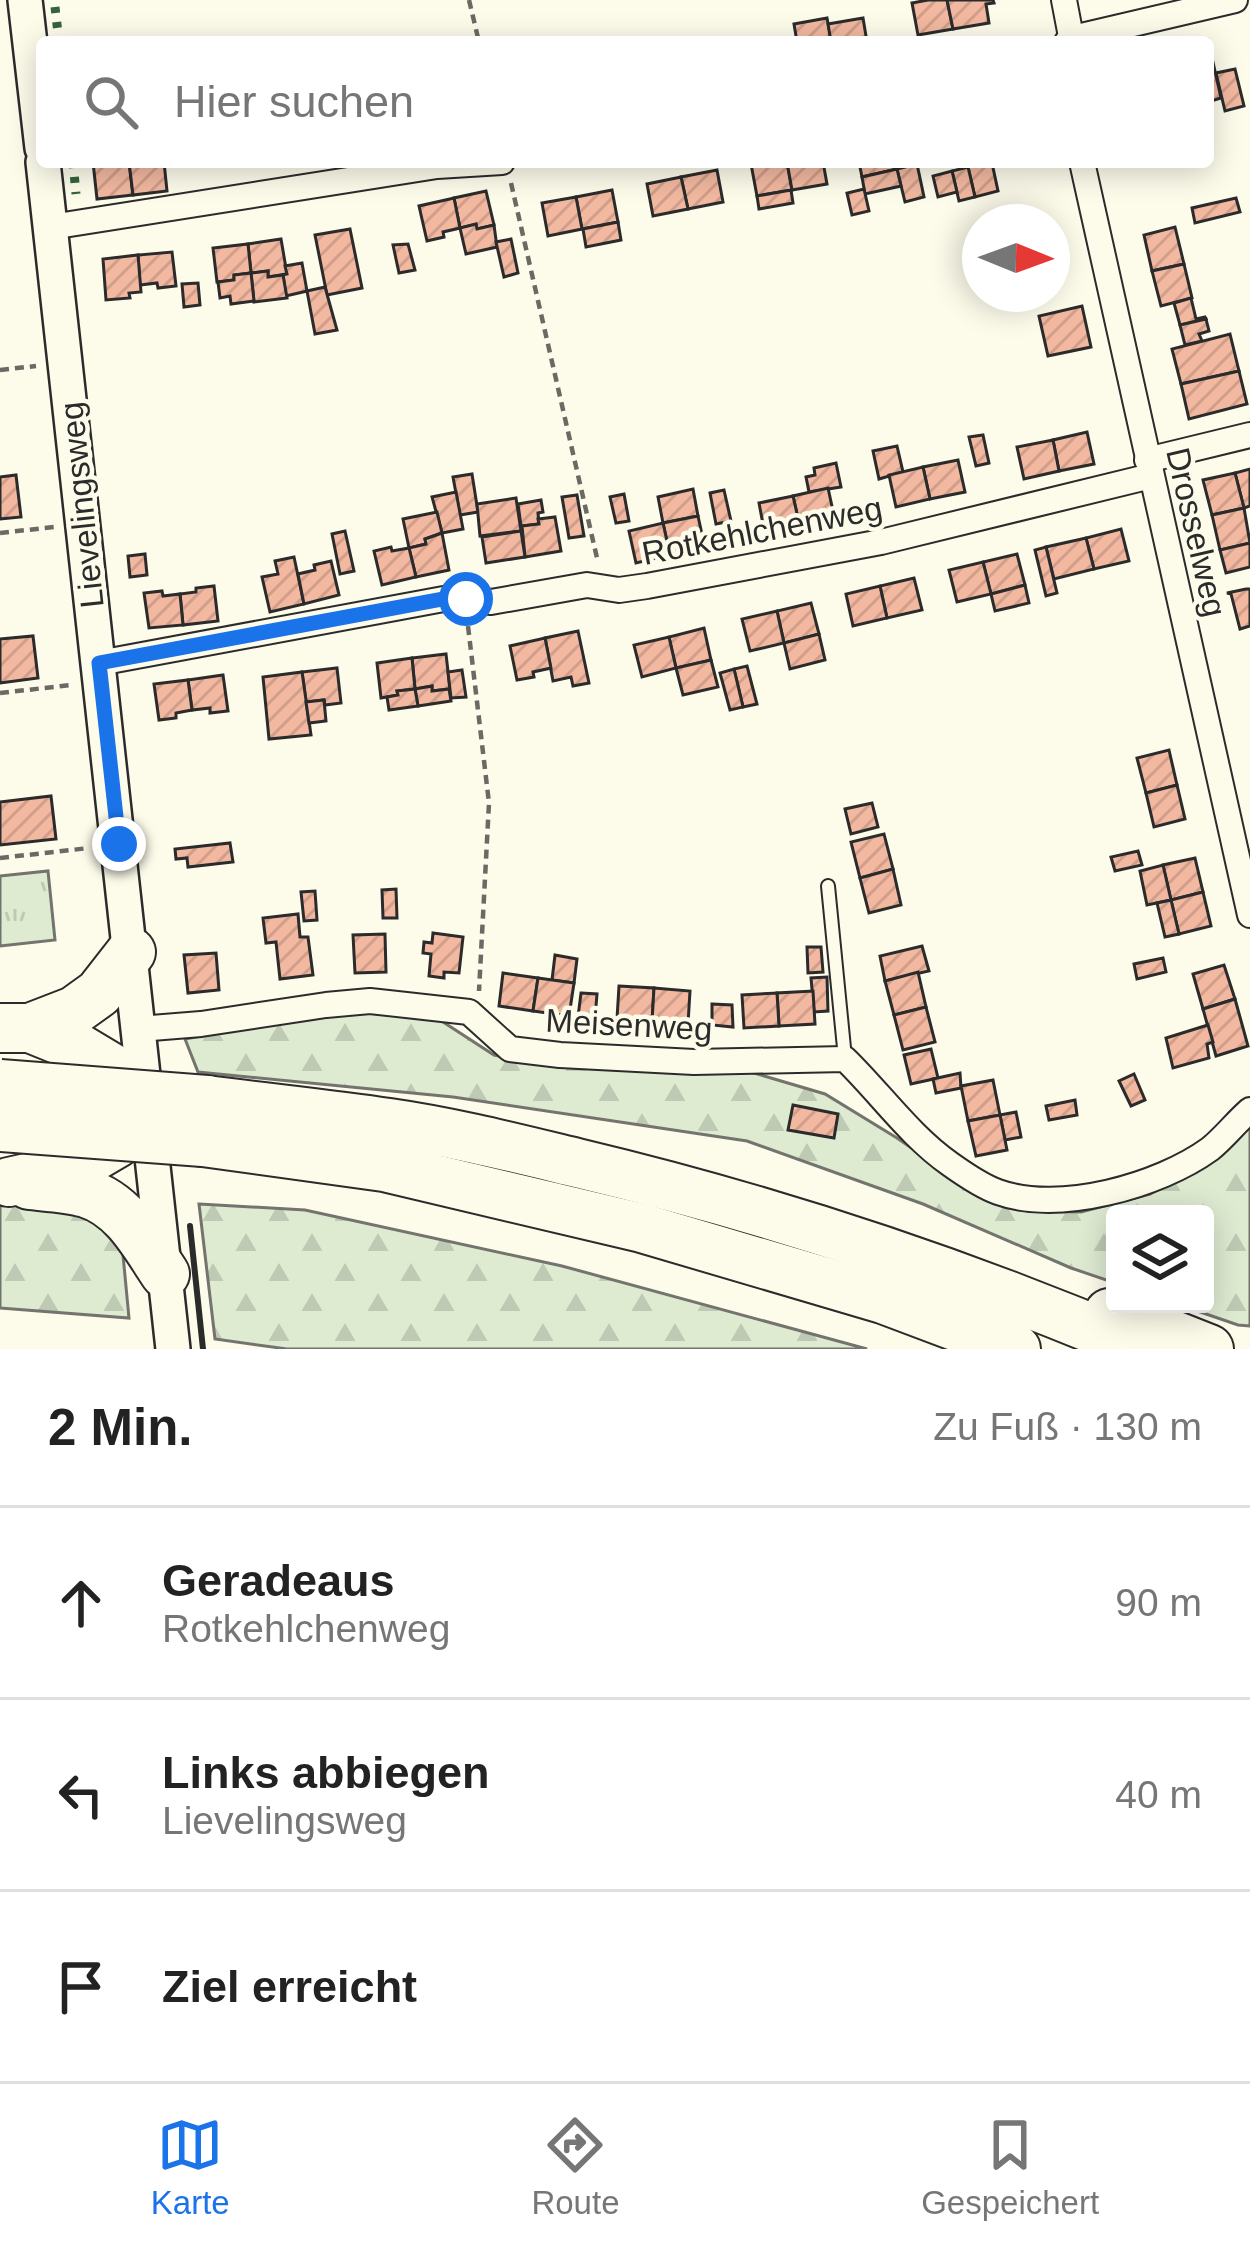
<!DOCTYPE html>
<html lang="de">
<meta charset="utf-8">
<style>
body{margin:0;font-family:Arial,sans-serif;background:#f6f6f6;color:#222}
.controls{position:absolute;right:36px;bottom:36px;display:grid;overflow:hidden;border-radius:12px;box-shadow:0 6px 30px #0003}
.controls button{width:108px;height:108px;display:grid;place-items:center;padding:0;border:0;border-bottom:3px solid #e0e0e0;background:#fff;color:#222;font:60px sans-serif}
.compass{position:absolute;left:962px;top:204px;width:108px;height:108px;border-radius:50%;background:#fff;box-shadow:0 6px 30px #0003;rotate:91deg}
.stop{position:absolute;width:36px;height:36px;margin:-27px;border:9px solid #1a73e8;border-radius:50%;background:#fff}
.stop.end{background:#1a73e8;border-color:#fff;box-shadow:0 3px 12px #0008}
.list{margin:0;padding:0;list-style:none}
h2{display:flex;justify-content:space-between;align-items:center;height:156px;margin:0;padding:0 48px;font-size:51px}
h2 small{font-size:39px;font-weight:400;color:#767676}
.list li{display:grid;grid-template-columns:78px 1fr auto;gap:36px;align-items:center;box-sizing:border-box;height:192px;padding:0 48px;border-top:3px solid #e0e0e0}
.list b{display:block;font-size:45px;white-space:nowrap}
.list p{margin:0;font-size:39px;white-space:nowrap;color:#767676}
.list em{font-size:39px;font-style:normal;color:#767676}
.icon{flex:none;width:66px;height:66px;fill:none;stroke:currentColor;stroke-width:2;stroke-linecap:round;stroke-linejoin:round}
.map{position:relative;flex:none;width:1250px;height:1349px;overflow:hidden}
.search{position:absolute;background:#fff;box-shadow:0 6px 30px #0003;left:36px;right:36px;top:36px;height:132px;display:flex;align-items:center;gap:30px;box-sizing:border-box;padding:0 42px;border-radius:12px;color:#767676;font-size:45px}
.sheet{height:732px;background:#fff}
nav{display:flex;justify-content:space-around;align-items:center;box-sizing:border-box;height:168px;border-top:3px solid #e0e0e0;background:#fff;font-size:33px;color:#767676}
nav a{display:grid;justify-items:center;gap:6px}
nav .on{color:#1a73e8}
.map>svg:first-child{display:block}
.forest{fill:url(#forest-firs);stroke:#74746e;stroke-width:3}
.park{fill:url(#park-tufts);stroke:#74746e;stroke-width:3}
.building{fill:url(#building-hatch);stroke:#2b2b2b;stroke-width:3}
.lines{fill:none;stroke-linecap:round;stroke-linejoin:round}
.service-casing{stroke:#2b2b2b;stroke-width:16}
.minor-casing{stroke:#2b2b2b;stroke-width:28}
.tertiary-casing{stroke:#2b2b2b;stroke-width:38}
.motorway-casing{stroke:#2b2b2b;stroke-width:52}
.path{stroke:#6a6964;stroke-width:4.5;stroke-dasharray:9 6;stroke-linecap:butt}
.service{stroke:#fdfbea;stroke-width:12}
.minor{stroke:#fdfbea;stroke-width:24}
.tertiary{stroke:#fdfbea;stroke-width:33}
.motorway{stroke:#fdfbea;stroke-width:48}
.motorway-bridge-casing{stroke:#2b2b2b;stroke-width:52;stroke-linecap:butt}
.motorway-bridge{stroke:#fdfbea;stroke-width:48}
.hedge{stroke:#34623c;stroke-width:9;stroke-dasharray:6 9;stroke-linecap:butt}
.wall{stroke:#2b2b2b;stroke-width:6}
.route{stroke:#1a73e8;stroke-width:15}
.labels{text-anchor:middle;stroke-width:9;stroke-linejoin:round;paint-order:stroke}
.street-label{font-size:33px;fill:#2b2b2b;stroke:#fdfbea}
</style>
<div class="map">
<svg width="1250" height="1349" viewBox="0 0 1250 1349">
<defs>
<pattern id="forest-firs" width="22" height="20" patternUnits="userSpaceOnUse" patternTransform="scale(3)"><rect width="22" height="20" fill="#deebd1"/><path d="M5 1l3.5 6h-7zM16 11l3.5 6h-7z" fill="#bfcab4"/></pattern>
<pattern id="park-tufts" width="24" height="20" patternUnits="userSpaceOnUse" patternTransform="scale(3)"><rect width="24" height="20" fill="#deebd1"/><path d="M3 7l-1-3M5 7V3M7 7l1-3M15 17l-1-3M17 17v-4M19 17l1-3" fill="none" stroke="#bfcab4"/></pattern>
<pattern id="building-hatch" width="6" height="6" patternUnits="userSpaceOnUse" patternTransform="scale(3)"><rect width="6" height="6" fill="#f2b8a0"/><path d="M-1 1l2-2M0 6l6-6M5 7l2-2" fill="none" stroke="#d09e8a"/></pattern>
</defs>
<rect width="100%" height="100%" fill="#fdfbea"/>
<g class="forest">
<polygon points="349,1009 440,1020 494,1055 518,1060 744,1070 825,1094 897,1138 981,1196 1028,1211 1081,1212 1150,1194 1211,1159 1250,1127 1250,1326 1238,1325 1177,1304 1205,1304 1205,1214 1115,1214 1115,1283 1071,1268 923,1204 747,1141 453,1097 198,1072 185,1039"/>
<polygon points="199,1204 305,1210 562,1266 867,1349 287,1349 215,1339"/>
<polygon points="0,1205 21,1205 106,1218 121,1234 129,1318 0,1308"/>
</g>
<polygon class="park" points="48,871 55,940 0,946 0,876"/>
<g class="building">
<polygon points="928,0 947,0 953,29 918,35 912,3"/>
<polygon points="947,0 993,0 994,3 986,4 989,23 953,29"/>
<polygon points="827,18 831,39 797,42 794,24"/>
<polygon points="863,18 867,42 831,42 828,24"/>
<polygon points="1208,40 1221,98 1208,102 1208,42 1200,42"/>
<polygon points="1235,69 1244,106 1225,111 1216,73"/>
<polygon points="93,162 129,162 133,195 97,199"/>
<polygon points="129,162 164,162 167,191 133,195"/>
<polygon points="762,162 787,162 792,190 757,196 751,164"/>
<polygon points="787,162 823,162 827,184 792,190"/>
<polygon points="859,162 895,162 897,169 862,177"/>
<polygon points="970,162 995,162 992,163 998,191 975,197 968,167"/>
<polygon points="917,164 924,197 905,202 897,169"/>
<polygon points="968,167 975,197 959,201 952,171"/>
<polygon points="897,169 901,186 865,194 862,177"/>
<polygon points="717,170 723,202 688,209 681,177"/>
<polygon points="952,171 957,192 938,197 933,176"/>
<polygon points="681,177 688,209 653,216 647,184"/>
<polygon points="864,189 869,211 852,215 847,193"/>
<polygon points="612,190 618,222 582,229 576,197"/>
<polygon points="791,190 793,203 759,209 757,196"/>
<polygon points="486,191 494,225 477,229 476,224 460,228 454,198"/>
<polygon points="576,197 582,229 548,236 542,203"/>
<polygon points="454,198 460,228 443,232 444,237 427,241 419,206"/>
<polygon points="1236,198 1240,212 1195,223 1192,208"/>
<polygon points="618,222 621,240 586,247 583,229"/>
<polygon points="476,224 477,229 494,225 497,247 466,254 460,228"/>
<polygon points="1175,227 1184,264 1152,271 1144,235"/>
<polygon points="350,229 362,288 327,295 315,235"/>
<polygon points="281,239 287,274 268,277 268,271 251,273 248,244"/>
<polygon points="511,239 518,273 504,277 496,242"/>
<polygon points="248,244 251,273 234,275 234,280 217,282 213,248"/>
<polygon points="408,244 415,270 399,273 393,245"/>
<polygon points="172,252 176,286 158,288 157,283 140,285 138,255"/>
<polygon points="138,255 141,292 129,293 130,298 106,300 103,259"/>
<polygon points="302,263 307,291 286,296 283,275 287,274 285,266"/>
<polygon points="1184,264 1192,298 1161,306 1152,271"/>
<polygon points="268,271 268,277 283,275 287,298 254,302 251,273"/>
<polygon points="251,273 254,301 231,304 230,296 220,298 218,282 234,280 234,275"/>
<polygon points="198,283 200,305 184,307 182,284"/>
<polygon points="325,287 337,330 315,334 307,291"/>
<polygon points="1191,298 1196,319 1205,317 1206,319 1180,325 1174,303"/>
<polygon points="1082,306 1091,347 1048,356 1039,316"/>
<polygon points="1206,319 1209,331 1199,334 1202,341 1185,345 1180,325"/>
<polygon points="1230,334 1239,371 1181,384 1172,349"/>
<polygon points="1239,371 1247,404 1189,419 1181,384"/>
<polygon points="1087,432 1094,464 1059,471 1053,440"/>
<polygon points="983,435 989,463 976,466 969,437"/>
<polygon points="1053,440 1059,471 1024,479 1017,447"/>
<polygon points="897,446 903,472 879,479 873,451"/>
<polygon points="958,460 965,492 930,499 923,467"/>
<polygon points="836,463 841,487 809,492 806,477 815,475 814,468"/>
<polygon points="923,467 930,499 896,507 889,475"/>
<polygon points="1250,469 1250,506 1244,508 1235,473"/>
<polygon points="1235,473 1244,508 1212,515 1203,480"/>
<polygon points="472,474 478,512 460,515 453,477"/>
<polygon points="16,475 21,517 0,519 0,477"/>
<polygon points="828,488 835,520 800,527 793,496"/>
<polygon points="693,489 698,516 663,523 658,497"/>
<polygon points="724,490 731,521 716,524 710,493"/>
<polygon points="456,492 463,529 442,533 432,497"/>
<polygon points="624,494 629,521 616,523 610,497"/>
<polygon points="577,495 584,536 569,538 562,497"/>
<polygon points="793,496 800,527 765,535 759,503"/>
<polygon points="516,498 521,531 480,536 477,504"/>
<polygon points="541,500 543,512 538,513 539,524 521,526 518,504"/>
<polygon points="1244,508 1250,543 1220,550 1212,515"/>
<polygon points="437,512 442,533 425,539 426,544 409,548 403,519"/>
<polygon points="698,516 705,548 670,555 663,523"/>
<polygon points="555,517 561,551 525,557 522,526 539,524 538,519"/>
<polygon points="663,523 670,555 636,563 629,531"/>
<polygon points="1121,529 1129,561 1094,569 1086,538"/>
<polygon points="345,531 354,571 340,574 332,534"/>
<polygon points="521,531 525,557 486,563 482,537"/>
<polygon points="442,533 449,570 416,577 409,548 426,544 425,539"/>
<polygon points="1086,538 1094,569 1054,579 1046,547"/>
<polygon points="1250,543 1250,567 1226,573 1220,550"/>
<polygon points="391,547 392,551 409,548 416,577 382,585 374,551"/>
<polygon points="1046,547 1057,593 1046,596 1035,550"/>
<polygon points="145,554 147,575 130,577 128,556"/>
<polygon points="1017,554 1025,585 991,594 983,562"/>
<polygon points="294,557 304,604 270,612 262,577 278,574 275,561"/>
<polygon points="331,561 339,595 304,604 298,574 315,570 314,565"/>
<polygon points="983,562 991,594 957,602 949,570"/>
<polygon points="914,578 922,610 887,618 880,586"/>
<polygon points="1025,585 1029,603 995,611 991,594"/>
<polygon points="214,586 218,621 183,625 180,594 196,592 196,588"/>
<polygon points="880,586 887,618 853,626 846,594"/>
<polygon points="1246,589 1250,589 1250,626 1240,629 1231,594 1227,593"/>
<polygon points="162,591 163,596 180,594 183,625 149,628 144,593"/>
<polygon points="811,603 819,634 784,643 777,611"/>
<polygon points="777,611 784,643 750,651 742,619"/>
<polygon points="704,628 711,660 676,668 669,637"/>
<polygon points="578,631 589,683 573,686 571,677 553,681 545,638"/>
<polygon points="819,634 825,660 790,669 784,643"/>
<polygon points="33,636 38,678 0,683 0,639"/>
<polygon points="669,637 676,668 642,677 634,645"/>
<polygon points="545,638 551,668 533,672 534,677 517,680 510,646"/>
<polygon points="446,654 450,689 432,691 432,686 415,689 412,658"/>
<polygon points="412,658 415,689 397,691 398,695 381,698 377,663"/>
<polygon points="711,660 718,687 683,695 676,668"/>
<polygon points="747,666 757,704 743,707 734,669"/>
<polygon points="337,668 341,703 325,705 324,700 306,702 302,672"/>
<polygon points="734,669 743,707 730,710 720,673"/>
<polygon points="462,670 466,697 451,698 448,672"/>
<polygon points="302,672 311,735 269,739 263,677"/>
<polygon points="223,675 228,711 210,713 210,708 192,710 188,680"/>
<polygon points="188,680 192,710 176,713 176,718 159,720 154,684"/>
<polygon points="432,686 432,691 449,689 451,701 418,706 415,689"/>
<polygon points="415,689 418,706 389,710 387,697 398,695 397,691"/>
<polygon points="324,700 326,721 309,723 306,702"/>
<polygon points="1169,750 1177,785 1146,793 1137,758"/>
<polygon points="1177,785 1185,819 1154,827 1146,793"/>
<polygon points="51,796 56,839 0,845 0,802"/>
<polygon points="872,803 878,827 851,834 845,809"/>
<polygon points="884,834 893,869 860,878 851,842"/>
<polygon points="230,843 233,862 188,867 187,858 176,859 175,849"/>
<polygon points="1138,851 1142,865 1115,871 1111,857"/>
<polygon points="1195,858 1203,892 1171,900 1163,865"/>
<polygon points="1163,865 1171,900 1147,905 1140,871"/>
<polygon points="893,869 901,905 869,913 860,878"/>
<polygon points="396,889 397,918 383,918 382,890"/>
<polygon points="315,891 317,920 304,921 301,892"/>
<polygon points="1203,892 1211,926 1179,934 1171,900"/>
<polygon points="1171,900 1179,934 1165,937 1157,903"/>
<polygon points="298,914 300,937 308,937 313,975 280,979 276,942 266,943 263,918"/>
<polygon points="433,933 463,937 459,973 444,972 444,978 429,976 431,954 423,953 424,942 432,943"/>
<polygon points="385,934 386,972 355,973 353,935"/>
<polygon points="922,946 929,971 885,981 880,956"/>
<polygon points="807,947 821,947 823,972 808,973"/>
<polygon points="216,953 219,990 188,993 184,955"/>
<polygon points="555,955 577,959 574,983 552,980"/>
<polygon points="1163,958 1166,972 1137,979 1134,964"/>
<polygon points="1224,965 1235,999 1203,1009 1193,974"/>
<polygon points="918,972 926,1007 894,1015 885,981"/>
<polygon points="503,973 538,978 533,1011 499,1006"/>
<polygon points="827,977 828,1011 814,1012 811,978"/>
<polygon points="538,978 574,983 569,1016 533,1011"/>
<polygon points="619,986 654,988 652,1022 617,1019"/>
<polygon points="654,988 690,991 688,1024 652,1022"/>
<polygon points="813,991 815,1024 779,1026 777,993"/>
<polygon points="581,993 597,994 595,1018 578,1017"/>
<polygon points="777,993 779,1026 744,1028 742,995"/>
<polygon points="1235,999 1248,1046 1216,1056 1203,1009"/>
<polygon points="712,1004 732,1005 733,1027 712,1025"/>
<polygon points="926,1007 935,1042 903,1050 894,1015"/>
<polygon points="1208,1025 1213,1042 1207,1044 1209,1058 1173,1068 1166,1038"/>
<polygon points="931,1049 938,1078 911,1084 904,1055"/>
<polygon points="960,1073 961,1088 936,1093 933,1079"/>
<polygon points="1134,1074 1145,1100 1131,1106 1119,1081"/>
<polygon points="993,1080 1000,1115 968,1121 961,1086"/>
<polygon points="1075,1100 1077,1115 1049,1120 1046,1106"/>
<polygon points="793,1105 838,1114 834,1138 788,1130"/>
<polygon points="1016,1112 1021,1137 1005,1140 1000,1115"/>
<polygon points="1000,1115 1007,1150 976,1156 968,1121"/>
</g>
<g class="lines">
<defs>
<polyline id="service" points="828,886 845,1058"/>
<g id="minor">
<polyline points="1064,0 1072,42"/>
<polyline points="1067,42 1073,38 1235,0"/>
<polyline points="1082,162 1250,915"/>
<polyline points="51,227 437,166 502,162"/>
<polyline points="1147,460 1250,435"/>
<polyline points="99,663 449,598 491,602 587,585 619,590 647,586 881,542 1151,476"/>
<path d="M 139,1029 L 201,1024 L 326,1005 L 370,1001 L 469,1012 L 510,1049 L 560,1055 L 694,1062 L 845,1059 C 880,1093 910,1136 950,1164 C 964,1174 981,1186 998,1192 C 1059,1214 1159,1186 1210,1149 C 1224,1138 1236,1122 1250,1110"/>
</g>
<g id="tertiary">
<polyline points="25,0 42,148"/>
<polyline points="43,162 173,1349"/>
</g>
<g id="motorway">
<polyline points="0,1028 30,1028 77,1047 112,1068 149,1113 117,1143 76,1167 9,1182"/>
<polyline points="30,1028 74,1011 99,993 131,952"/>
<path d="M 207,1100 C 268,1108 329,1114 389,1123 C 452,1132 515,1148 577,1163 C 770,1209 958,1271 1141,1349"/>
<polyline points="203,1142 384,1167 642,1228 883,1299 1016,1349"/>
<path d="M 29,1185 C 47,1187 68,1188 86,1193 C 125,1205 144,1243 165,1274"/>
<polyline points="1109,1313 1133,1319 1209,1349"/>
</g>
</defs>
<use href="#service" class="service-casing"/>
<use href="#minor" class="minor-casing"/>
<use href="#tertiary" class="tertiary-casing"/>
<use href="#motorway" class="motorway-casing"/>
<g class="path">
<polyline points="469,0 479,42"/>
<polyline points="511,183 597,558"/>
<polyline points="0,370 36,366"/>
<polyline points="0,533 54,527"/>
<polyline points="468,626 489,803 479,991"/>
<polyline points="0,693 71,685"/>
<polyline points="0,858 89,848"/>
</g>
<use href="#service" class="service"/>
<use href="#minor" class="minor"/>
<use href="#tertiary" class="tertiary"/>
<use href="#motorway" class="motorway"/>
<defs>
<g id="motorway-bridge">
<polyline points="0,1084 207,1100"/>
<polyline points="0,1127 203,1142"/>
</g>
</defs>
<use href="#motorway-bridge" class="motorway-bridge-casing"/>
<use href="#motorway-bridge" class="motorway-bridge"/>
<g class="hedge">
<polyline points="55,7 59,42"/>
<polyline points="73,162 76,194"/>
</g>
<polyline class="wall" points="190,1226 203,1349"/>
</g>
<g class="lines">
<polyline class="route" points="119,844 99,663 448,598 466,599"/>
</g>
<g class="labels">
<g class="street-label">
<text transform="translate(81 505) rotate(-96)" y="12">Lievelingsweg</text>
<text transform="translate(762 530) rotate(-11)" y="12">Rotkehlchenweg</text>
<text transform="translate(1197 532) rotate(77)" y="12">Drosselweg</text>
<text transform="translate(629 1024) rotate(3)" y="12">Meisenweg</text>
</g>
</g>
</svg>
<div class="controls">
<button><svg class="icon" aria-label="layers" viewBox="0 0 24 24"><path d="M12 4l9 5-9 5-9-5zM3 14l9 5 9-5"/></svg></button>
</div>
<svg class="compass" viewBox="-18 -18 36 36"><path d="M0-13l5 13h-10z" fill="#e53935"/><path d="M0 13l5-13h-10z" fill="#767676"/></svg>
<div class="stop" style="left:466px;top:599px"></div>
<div class="stop end" style="left:119px;top:844px"></div>
<div class="search"><svg class="icon" aria-label="search" viewBox="0 0 24 24"><circle cx="10" cy="10" r="6"/><path d="M15 15l6 6"/></svg>Hier suchen</div>
</div>
<section class="sheet">
<h2>2 Min.<small>Zu Fuß · 130 m</small></h2>
<ul class="list">
<li><svg class="icon" aria-label="ahead" viewBox="0 0 24 24"><path d="M12 20V5M6 11l6-6 6 6"/></svg><div><b>Geradeaus</b><p>Rotkehlchenweg</p></div><em>90 m</em></li>
<li><svg class="icon" aria-label="left" viewBox="0 0 24 24"><path d="M17 20v-9H6M10 6l-5 5 5 5"/></svg><div><b>Links abbiegen</b><p>Lievelingsweg</p></div><em>40 m</em></li>
<li><svg class="icon" aria-label="arrive" viewBox="0 0 24 24"><path d="M6 21V4h12l-3 4 3 4H6"/></svg><div><b>Ziel erreicht</b></div></li>
</ul>
</section>
<nav>
<a class="on"><svg class="icon" aria-label="map" viewBox="0 0 24 24"><path d="M3 6l6-2 6 2 6-2v14l-6 2-6-2-6 2zM9 4v14M15 6v14"/></svg>Karte</a>
<a><svg class="icon" aria-label="directions" viewBox="0 0 24 24"><path d="M12 3l9 9-9 9-9-9zM9 14v-3h6M13 9l2 2-2 2"/></svg>Route</a>
<a><svg class="icon" aria-label="saved" viewBox="0 0 24 24"><path d="M7 4h10v16l-5-4-5 4z"/></svg>Gespeichert</a>
</nav>
